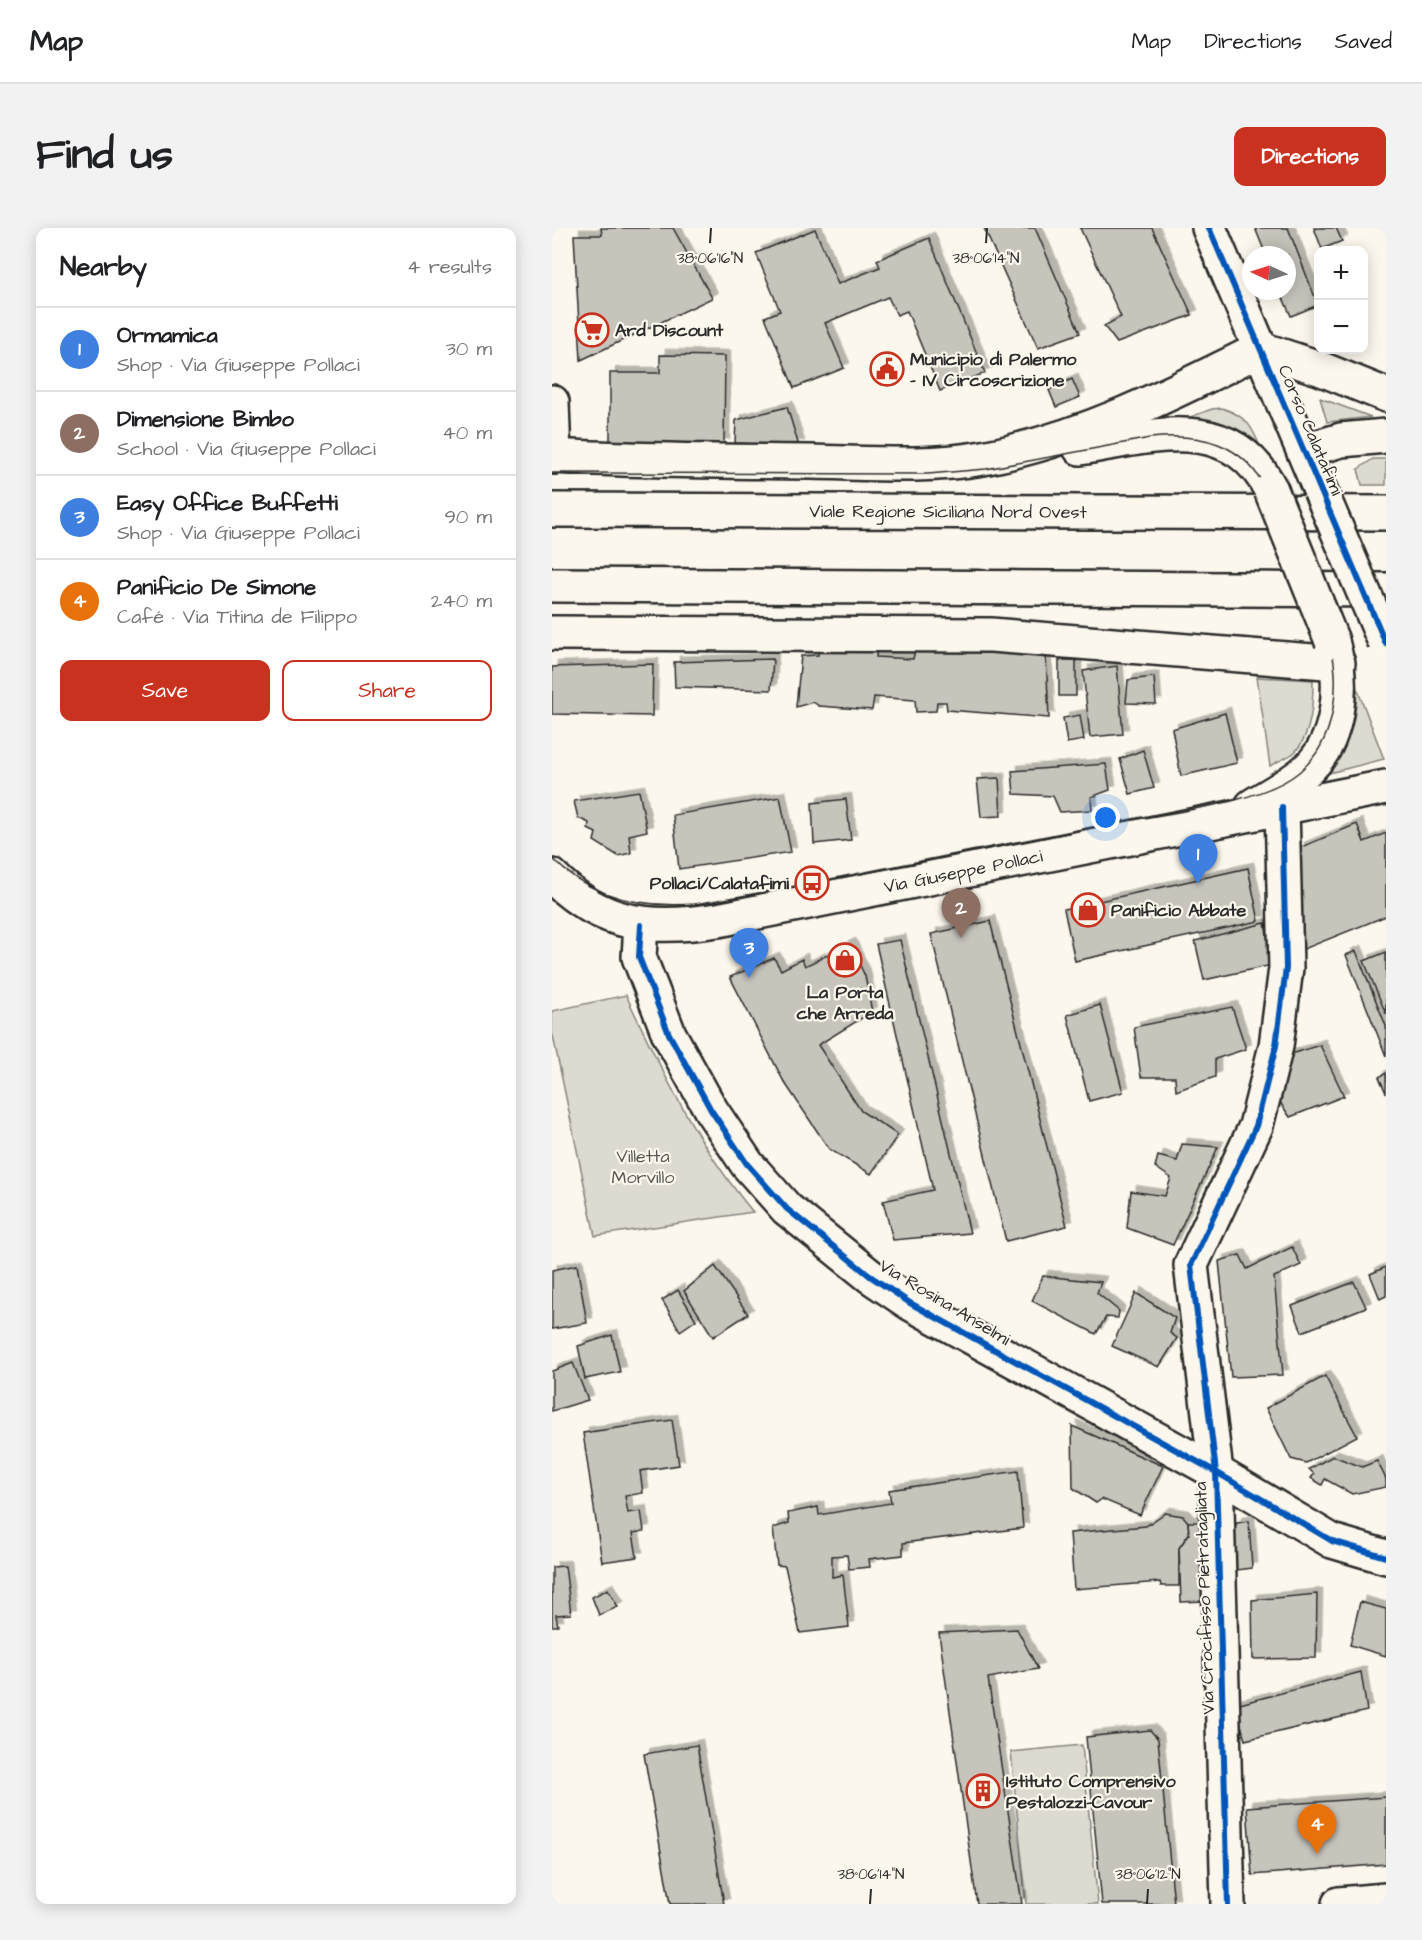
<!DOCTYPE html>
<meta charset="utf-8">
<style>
body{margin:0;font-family:"Architects Daughter",sans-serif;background:#f2f2f2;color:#202124}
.controls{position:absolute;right:18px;top:18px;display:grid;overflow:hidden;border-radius:12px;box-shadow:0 3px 15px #0003}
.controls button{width:54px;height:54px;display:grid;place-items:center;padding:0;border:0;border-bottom:2px solid #e0e0e0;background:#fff;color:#202124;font:30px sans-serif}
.compass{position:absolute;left:690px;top:18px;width:54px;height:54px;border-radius:50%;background:#fff;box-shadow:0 3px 15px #0003;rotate:274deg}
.you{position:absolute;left:554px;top:590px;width:21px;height:21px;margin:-15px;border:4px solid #fff;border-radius:50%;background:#1a73e8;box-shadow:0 0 0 9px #1a73e833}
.badge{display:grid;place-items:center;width:39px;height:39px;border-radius:50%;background:#c8321e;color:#fff;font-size:20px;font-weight:700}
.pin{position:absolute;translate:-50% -50px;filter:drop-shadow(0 2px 3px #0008)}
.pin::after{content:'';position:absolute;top:32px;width:21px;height:18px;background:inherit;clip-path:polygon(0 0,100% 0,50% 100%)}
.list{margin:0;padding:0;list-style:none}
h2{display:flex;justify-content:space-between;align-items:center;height:78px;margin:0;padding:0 24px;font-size:26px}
h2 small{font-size:20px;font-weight:400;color:#757577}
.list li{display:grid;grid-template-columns:39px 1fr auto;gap:18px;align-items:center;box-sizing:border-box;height:84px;padding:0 24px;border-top:2px solid #e0e0e0}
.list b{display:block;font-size:22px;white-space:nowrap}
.list p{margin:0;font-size:20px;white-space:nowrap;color:#757577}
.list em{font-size:20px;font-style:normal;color:#757577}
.actions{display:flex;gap:12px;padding:18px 24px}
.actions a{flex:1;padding:14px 0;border:2px solid #c8321e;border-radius:12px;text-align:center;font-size:21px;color:#c8321e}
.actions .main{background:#c8321e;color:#fff}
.map{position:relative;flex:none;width:834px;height:1676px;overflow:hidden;border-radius:12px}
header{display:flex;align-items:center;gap:36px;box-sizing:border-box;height:84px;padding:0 30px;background:#fff;border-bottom:2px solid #e0e0e0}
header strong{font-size:28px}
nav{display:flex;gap:33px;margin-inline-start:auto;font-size:21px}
.intro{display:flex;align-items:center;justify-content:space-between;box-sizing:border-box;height:144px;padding:0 36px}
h1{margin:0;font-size:42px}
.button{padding:15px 27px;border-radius:12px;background:#c8321e;color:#fff;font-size:21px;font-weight:700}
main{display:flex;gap:36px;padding:0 36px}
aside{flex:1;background:#fff;border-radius:12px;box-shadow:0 3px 15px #0003}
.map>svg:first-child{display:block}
.green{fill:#dddad0;stroke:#84827e;stroke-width:1.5}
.building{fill:#c7c4bc;stroke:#2b2b2b;stroke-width:1.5;filter:url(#shadow)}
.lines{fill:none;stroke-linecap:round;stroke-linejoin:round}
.minor-casing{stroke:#2b2b2b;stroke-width:38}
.tertiary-casing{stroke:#2b2b2b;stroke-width:38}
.secondary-casing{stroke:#2b2b2b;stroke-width:38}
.primary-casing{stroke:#2b2b2b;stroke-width:38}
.minor{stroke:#fbf7ec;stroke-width:33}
.tertiary{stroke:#fbf7ec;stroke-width:33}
.secondary{stroke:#fbf7ec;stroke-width:33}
.primary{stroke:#fbf7ec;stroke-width:33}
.tram{stroke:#2b2b2b;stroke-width:1.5}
.tertiary-bridge-casing{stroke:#2b2b2b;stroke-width:38;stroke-linecap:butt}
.secondary-bridge-casing{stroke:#2b2b2b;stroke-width:38;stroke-linecap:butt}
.tertiary-bridge{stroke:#fbf7ec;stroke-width:33}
.secondary-bridge{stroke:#fbf7ec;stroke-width:33}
.cycleway-casing{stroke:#fbf7ec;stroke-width:10}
.cycleway{stroke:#0057b8;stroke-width:6}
.ticks{fill:none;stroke:#2b2b2b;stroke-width:2}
.labels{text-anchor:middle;stroke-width:4.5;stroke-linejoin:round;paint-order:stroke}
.poi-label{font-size:18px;font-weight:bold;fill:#2b2b2b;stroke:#fbf7ec;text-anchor:start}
.street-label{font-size:18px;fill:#2b2b2b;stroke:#fbf7ec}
.park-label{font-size:18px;fill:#585754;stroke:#fbf7ec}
.ticks-label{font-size:15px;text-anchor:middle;fill:#2b2b2b;stroke:#fbf7ec;stroke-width:4.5;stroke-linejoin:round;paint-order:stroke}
</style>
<header>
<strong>Map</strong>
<nav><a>Map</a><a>Directions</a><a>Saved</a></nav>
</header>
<div class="intro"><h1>Find us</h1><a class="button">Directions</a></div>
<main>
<aside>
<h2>Nearby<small>4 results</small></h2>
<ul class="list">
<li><span class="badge" style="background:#3f7fe0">1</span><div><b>Ormamica</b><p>Shop · Via Giuseppe Pollaci</p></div><em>30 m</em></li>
<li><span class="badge" style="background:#8d6e63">2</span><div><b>Dimensione Bimbo</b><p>School · Via Giuseppe Pollaci</p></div><em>40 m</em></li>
<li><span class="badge" style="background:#3f7fe0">3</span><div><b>Easy Office Buffetti</b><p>Shop · Via Giuseppe Pollaci</p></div><em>90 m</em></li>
<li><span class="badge" style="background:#e8710a">4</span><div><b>Panificio De Simone</b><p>Café · Via Titina de Filippo</p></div><em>240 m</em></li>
</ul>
<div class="actions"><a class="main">Save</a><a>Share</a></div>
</aside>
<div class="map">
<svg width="834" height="1676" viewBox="0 0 834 1676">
<defs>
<filter id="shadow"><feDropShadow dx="5.5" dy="-5.5" stdDeviation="0" flood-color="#0004"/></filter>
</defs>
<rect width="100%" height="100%" fill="#fbf7ec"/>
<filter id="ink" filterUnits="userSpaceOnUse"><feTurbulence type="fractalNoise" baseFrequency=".0167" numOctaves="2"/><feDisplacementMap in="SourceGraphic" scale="12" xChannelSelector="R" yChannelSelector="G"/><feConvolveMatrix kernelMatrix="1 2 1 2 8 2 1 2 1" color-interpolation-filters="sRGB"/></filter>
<g filter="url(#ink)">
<g class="green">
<polygon points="768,170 819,189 775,194"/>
<path d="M 670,180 C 700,190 702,204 713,231 L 625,194 L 660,181 Z"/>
<polygon points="821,231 834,231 834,257 810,257 806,241"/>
<path d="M 705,449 L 761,452 C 761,475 760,506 743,524 C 737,529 726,533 718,538 Z"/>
<path d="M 805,460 L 832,531 L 777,545 C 797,514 804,496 805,460 Z"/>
<path d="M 74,767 C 110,844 146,918 201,984 L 43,1008 L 0,803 L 0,783 Z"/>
<polygon points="530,1517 546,1676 474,1676 459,1524"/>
</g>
<g class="building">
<polygon points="49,0 121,0 160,70 29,132 22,7 50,7"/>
<polygon points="432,0 483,0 528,105 486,120"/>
<polygon points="528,0 600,0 640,87 565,115 552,98 569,89"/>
<polygon points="703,0 736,0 766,77 739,88 728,63 735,63 735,27 714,27"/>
<polygon points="762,0 784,0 790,13 770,21"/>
<polygon points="263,1 286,56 328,39 325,32 377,10 433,145 388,163 355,83 345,87 336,69 273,95 292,140 242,160 213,89 228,83 204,25"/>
<polygon points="108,127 173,128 172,216 58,216 58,145 108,145"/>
<polygon points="520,151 528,169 504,179 497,162"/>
<polygon points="235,179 247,218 183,215 184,192"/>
<polygon points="267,418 325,421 324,429 361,431 363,422 494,427 497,490 395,482 394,474 385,474 384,483 364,484 363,472 322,469 320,482 267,478 261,474 244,479 249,428 266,427"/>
<polygon points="221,431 219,462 123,459 122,434"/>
<rect x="507" y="432" width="17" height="36"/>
<polygon points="101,436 100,488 0,486 0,439"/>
<polygon points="565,438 571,506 538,509 531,443"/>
<polygon points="602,449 604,476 574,475 576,452"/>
<polygon points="673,485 685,535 629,548 620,501"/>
<polygon points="528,487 532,512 515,515 511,490"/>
<polygon points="591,522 602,560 578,566 568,531"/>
<polygon points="554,536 558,562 539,569 540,582 508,584 501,568 462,566 460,543"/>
<polygon points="447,550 449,588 429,589 425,551"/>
<polygon points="87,563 95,603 77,607 79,625 66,628 42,613 44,605 36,601 37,595 26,590 22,573"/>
<polygon points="228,569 239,624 127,641 121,587"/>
<polygon points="294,571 299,612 262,616 260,575"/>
<polygon points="805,596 812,614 834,605 834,688 747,723 747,620"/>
<polygon points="696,640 707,693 523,733 512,681"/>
<polygon points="438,693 515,998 454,1013 379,706"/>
<polygon points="713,695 720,737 652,752 643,713"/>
<polygon points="348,712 418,1005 341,1012 331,973 381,962 324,716"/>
<polygon points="298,716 313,748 320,784 266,817 309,883 346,907 319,946 277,921 231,852 178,749 222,730 229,742 250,731 253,738"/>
<polygon points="804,723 834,798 834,828 794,727"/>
<polygon points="834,724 834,786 812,733"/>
<polygon points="548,777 571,864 537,873 515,787"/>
<polygon points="680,779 694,821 663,831 663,849 624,863 623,849 589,849 582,799"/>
<polygon points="768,817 792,868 738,889 725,870 730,829"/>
<polygon points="834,845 834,865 827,849"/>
<polygon points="630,916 666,919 621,1017 575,1000 579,963 613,968 619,950 603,939 606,928 625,933"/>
<polygon points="740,1019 749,1037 722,1049 731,1147 679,1149 667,1033 688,1027 695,1041"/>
<polygon points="25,1037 35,1095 0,1101 0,1042"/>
<polygon points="163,1038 196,1086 161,1109 132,1063"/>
<polygon points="834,1039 834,1068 828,1071 818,1046"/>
<polygon points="491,1048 549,1054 545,1065 567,1083 566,1090 554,1089 544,1106 480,1073"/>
<polygon points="802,1054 814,1079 750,1104 740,1078"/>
<polygon points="126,1062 144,1092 128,1103 110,1072"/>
<polygon points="584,1065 623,1090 618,1105 625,1110 607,1139 560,1118"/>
<polygon points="60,1107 68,1144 33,1151 26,1118"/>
<polygon points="21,1135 36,1172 0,1183 0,1143"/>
<polygon points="773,1148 805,1208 754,1235 739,1231 714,1180"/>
<polygon points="120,1192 127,1237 88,1243 91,1265 73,1268 76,1285 89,1283 92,1303 81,1305 85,1329 50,1334 31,1205"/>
<polygon points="520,1198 611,1238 588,1287 550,1271 544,1275 521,1260"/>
<polygon points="781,1228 810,1239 825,1233 834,1251 834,1259 800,1266 773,1251 770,1257 759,1250 762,1246 757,1241"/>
<polygon points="466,1243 471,1300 351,1315 351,1327 317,1331 318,1339 297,1341 295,1327 280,1328 280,1349 291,1347 297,1399 248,1405 233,1338 225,1337 221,1300 237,1295 236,1285 266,1279 267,1287 339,1275 337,1262"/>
<polygon points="613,1285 631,1288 636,1294 637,1306 627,1320 627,1358 609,1358 608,1354 522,1361 518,1305 594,1298"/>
<polygon points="697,1293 700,1340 677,1343 676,1308 685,1295"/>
<polygon points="636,1294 652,1294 654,1332 649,1332 652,1373 629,1374 627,1320 637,1306"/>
<polygon points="13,1338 19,1386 4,1387 6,1398 0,1398 0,1339"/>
<polygon points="56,1361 66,1379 47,1387 40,1369"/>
<polygon points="765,1366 764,1430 701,1431 700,1372"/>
<polygon points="808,1374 834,1381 834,1428 798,1417"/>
<polygon points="465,1401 486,1441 436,1450 470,1676 425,1676 387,1405"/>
<polygon points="809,1444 815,1483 693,1512 684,1477"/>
<polygon points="598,1502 606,1511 622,1676 550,1676 534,1509"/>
<polygon points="145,1517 172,1676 118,1676 92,1526"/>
<polygon points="834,1569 834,1636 700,1647 695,1579"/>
</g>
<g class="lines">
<defs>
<g id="minor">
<polyline points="0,174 2,229"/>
<polyline points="0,405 439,407 786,435"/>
<polyline points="89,697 87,729 117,806 159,882 195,936 235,981 318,1048 358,1075 664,1244 780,1313 834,1329"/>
<polyline points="676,1676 664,1244 639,1037 704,898 724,818 734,740 730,579"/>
<polyline points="787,1676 834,1672"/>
</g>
<g id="tertiary">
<path d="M 528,220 C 597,209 679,182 719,262"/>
<polyline points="752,223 789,212 834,208"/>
<path d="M 0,228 C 86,233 173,233 259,234 C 316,235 375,240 431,230 C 531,211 619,166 709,121 L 767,140 L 834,167"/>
<path d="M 700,578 C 716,568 735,558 750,546 C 789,516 792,456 780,413"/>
<path id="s1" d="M 0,648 C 50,699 99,702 166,692 L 834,559"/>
</g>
<polyline id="secondary" points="657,0 768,262"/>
<g id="primary">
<path id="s2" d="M 0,282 L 834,285"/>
<polyline points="0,357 834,362"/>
</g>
</defs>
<use href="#minor" class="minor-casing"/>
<use href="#tertiary" class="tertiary-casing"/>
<use href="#secondary" class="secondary-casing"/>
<use href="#primary" class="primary-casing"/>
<use href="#minor" class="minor"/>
<use href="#tertiary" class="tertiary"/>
<use href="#secondary" class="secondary"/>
<use href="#primary" class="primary"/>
<path class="tram" d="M 0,245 L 376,246 L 434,241 L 598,210 C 649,205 691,214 715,263 L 778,414 C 789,457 784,514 747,544 C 710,575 619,584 570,594 C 428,623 286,652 143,676 C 89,680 38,670 0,630"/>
<defs>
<polyline id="tertiary-bridge" points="719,262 780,413"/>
<polyline id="secondary-bridge" points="768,262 833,414"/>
</defs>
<use href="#tertiary-bridge" class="tertiary-bridge-casing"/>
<use href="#secondary-bridge" class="secondary-bridge-casing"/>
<use href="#tertiary-bridge" class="tertiary-bridge"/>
<use href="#secondary-bridge" class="secondary-bridge"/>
<defs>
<g id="cycleway">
<polyline points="657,0 834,416"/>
<polyline points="89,697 87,729 117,806 159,882 195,936 235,981 318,1048 358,1075 664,1244 780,1313 834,1329"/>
<polyline points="676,1676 664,1244 639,1037 704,898 724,818 734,740 730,579"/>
</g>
</defs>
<use href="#cycleway" class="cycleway-casing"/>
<use href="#cycleway" class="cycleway"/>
</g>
</g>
<path class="ticks" d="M 158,15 L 159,0M 434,15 L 435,0M 318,1676 L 319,1661M 595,1676 L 596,1661"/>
<defs>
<symbol id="supermarket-ring" viewBox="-11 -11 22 22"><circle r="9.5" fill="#fbf7ec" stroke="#c8321e" stroke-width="1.5"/><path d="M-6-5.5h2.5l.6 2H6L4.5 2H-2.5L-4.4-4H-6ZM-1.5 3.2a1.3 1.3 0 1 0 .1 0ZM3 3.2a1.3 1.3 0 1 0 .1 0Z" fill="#c8321e"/></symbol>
<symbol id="civic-ring" viewBox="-11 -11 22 22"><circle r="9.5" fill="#fbf7ec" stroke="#c8321e" stroke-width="1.5"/><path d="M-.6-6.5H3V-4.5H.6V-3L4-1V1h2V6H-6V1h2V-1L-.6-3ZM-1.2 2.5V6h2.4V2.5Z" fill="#c8321e"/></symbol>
<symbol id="bus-ring" viewBox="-11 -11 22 22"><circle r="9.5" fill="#fbf7ec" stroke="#c8321e" stroke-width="1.5"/><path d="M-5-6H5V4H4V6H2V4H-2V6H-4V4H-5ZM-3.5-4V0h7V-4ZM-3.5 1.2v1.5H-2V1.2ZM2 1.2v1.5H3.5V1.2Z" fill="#c8321e"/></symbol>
<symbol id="shop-ring" viewBox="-11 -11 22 22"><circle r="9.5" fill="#fbf7ec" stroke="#c8321e" stroke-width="1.5"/><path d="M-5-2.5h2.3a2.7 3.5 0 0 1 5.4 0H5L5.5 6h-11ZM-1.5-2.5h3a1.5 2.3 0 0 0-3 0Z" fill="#c8321e"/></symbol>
<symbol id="building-ring" viewBox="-11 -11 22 22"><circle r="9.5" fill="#fbf7ec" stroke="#c8321e" stroke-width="1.5"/><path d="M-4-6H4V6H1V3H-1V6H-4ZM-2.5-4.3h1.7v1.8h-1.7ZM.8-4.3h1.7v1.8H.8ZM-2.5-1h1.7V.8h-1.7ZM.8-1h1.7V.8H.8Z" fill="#c8321e"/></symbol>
</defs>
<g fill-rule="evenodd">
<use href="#supermarket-ring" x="21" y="83" width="38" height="38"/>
<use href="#civic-ring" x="316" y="122" width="38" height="38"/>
<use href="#bus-ring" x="241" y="636" width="38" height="38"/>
<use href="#shop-ring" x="517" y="663" width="38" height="38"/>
<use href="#shop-ring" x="274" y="713" width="38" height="38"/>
<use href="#building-ring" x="412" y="1544" width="38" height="38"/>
</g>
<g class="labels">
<g class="poi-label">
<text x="63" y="108">Ard Discount</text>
<text x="358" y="137">Municipio di Palermo<tspan x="358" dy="21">- IV Circoscrizione</tspan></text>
<text x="237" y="661" text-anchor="end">Pollaci/Calatafimi</text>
<text x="559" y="688">Panificio Abbate</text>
<text x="293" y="770" text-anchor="middle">La Porta<tspan x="293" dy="21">che Arreda</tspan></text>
<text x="454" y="1559">Istituto Comprensivo<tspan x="454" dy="21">Pestalozzi-Cavour</tspan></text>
</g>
<g class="street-label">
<text transform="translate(759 202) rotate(67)" y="6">Corso Calatafimi</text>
<text dy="6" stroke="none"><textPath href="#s2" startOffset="396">Viale Regione Siciliana Nord Ovest</textPath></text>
<text dy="6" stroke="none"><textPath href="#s1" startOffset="430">Via Giuseppe Pollaci</textPath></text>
<text transform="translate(393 1074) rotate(31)" y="6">Via Rosina Anselmi</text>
<text transform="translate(652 1370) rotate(-92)" y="6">Via Crocifisso Pietratagliata</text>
</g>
<g class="park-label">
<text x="91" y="934">Villetta<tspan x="91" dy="21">Morvillo</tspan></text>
</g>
</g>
<g class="ticks-label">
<text x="158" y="35">38°06'16"N</text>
<text x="434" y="35">38°06'14"N</text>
<text x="319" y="1651">38°06'14"N</text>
<text x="596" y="1651">38°06'12"N</text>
</g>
</svg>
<div class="controls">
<button>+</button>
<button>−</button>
</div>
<svg class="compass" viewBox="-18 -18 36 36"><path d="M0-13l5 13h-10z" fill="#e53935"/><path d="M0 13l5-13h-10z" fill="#757577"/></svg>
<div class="you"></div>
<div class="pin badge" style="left:646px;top:656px;background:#3f7fe0">1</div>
<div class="pin badge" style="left:409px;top:710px;background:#8d6e63">2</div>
<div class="pin badge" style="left:197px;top:750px;background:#3f7fe0">3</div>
<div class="pin badge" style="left:765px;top:1626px;background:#e8710a">4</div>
</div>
</main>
